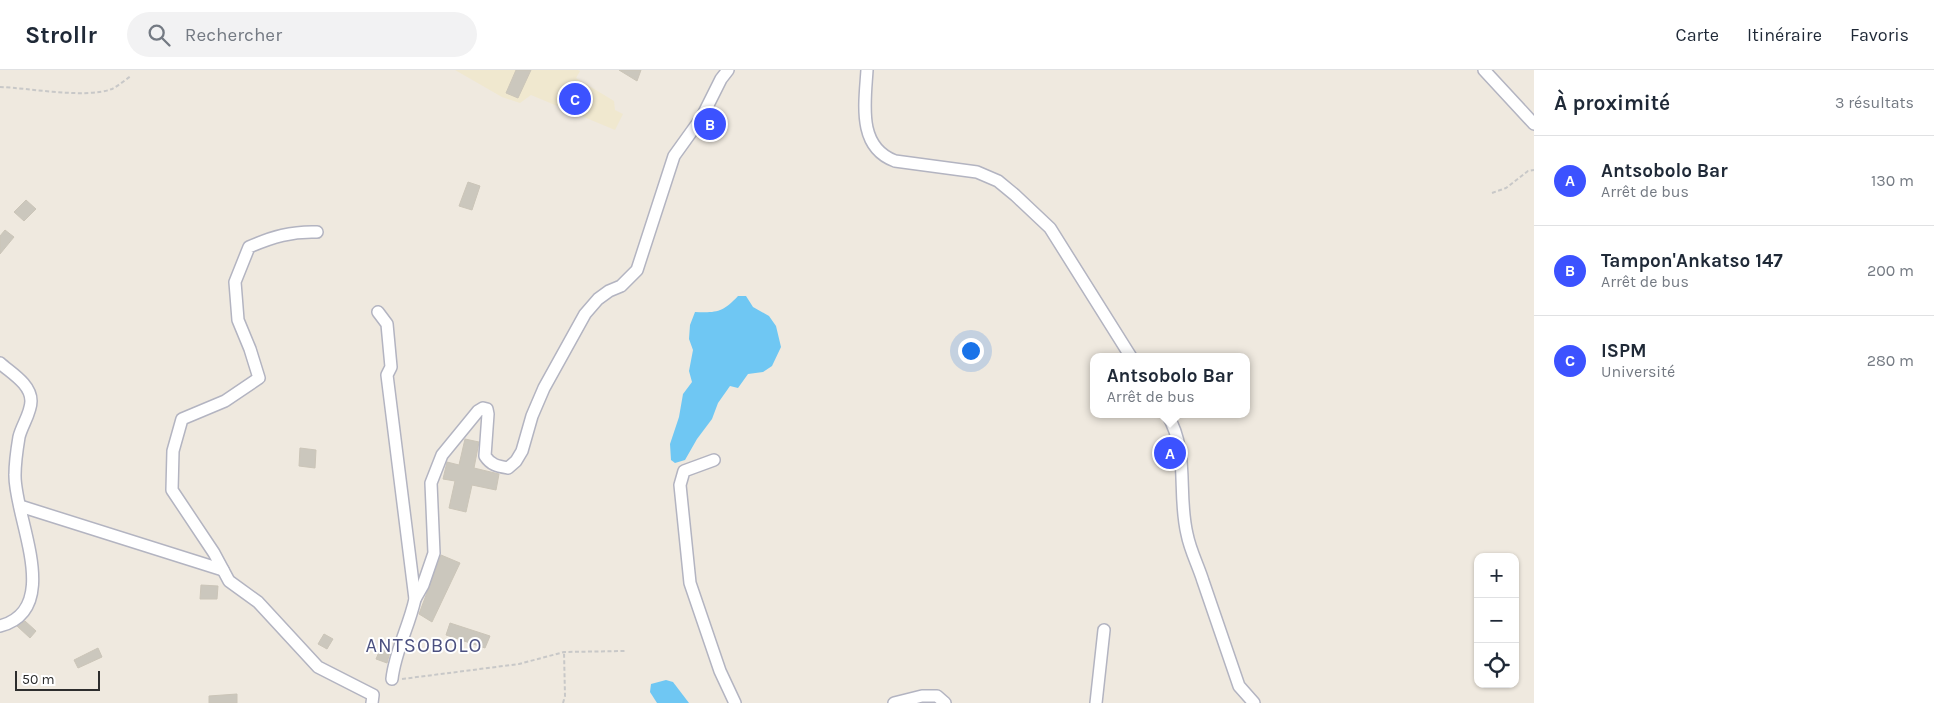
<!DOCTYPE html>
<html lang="fr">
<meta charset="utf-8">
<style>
body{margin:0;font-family:Karla,sans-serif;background:#f2f2f3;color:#1f2937}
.controls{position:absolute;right:15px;bottom:15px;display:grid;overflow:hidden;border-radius:10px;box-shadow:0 1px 4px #0004}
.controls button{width:45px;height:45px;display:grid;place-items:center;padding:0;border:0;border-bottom:1px solid #e0e1e3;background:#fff;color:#1f2937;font:25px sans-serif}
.scale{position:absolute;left:15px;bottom:12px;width:85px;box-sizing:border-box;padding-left:5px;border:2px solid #2d2d2d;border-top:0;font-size:14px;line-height:18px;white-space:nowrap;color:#2d2d2d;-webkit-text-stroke:4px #fff;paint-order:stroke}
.you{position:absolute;left:970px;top:280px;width:18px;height:18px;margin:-12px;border:4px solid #fff;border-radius:50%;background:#1a73e8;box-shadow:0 0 0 8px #1a73e833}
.badge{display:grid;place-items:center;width:32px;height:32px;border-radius:50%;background:#3c52ff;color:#fff;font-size:16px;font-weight:700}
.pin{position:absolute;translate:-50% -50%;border:2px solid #fff;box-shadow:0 1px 5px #0006}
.popup{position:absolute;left:1090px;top:283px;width:160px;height:65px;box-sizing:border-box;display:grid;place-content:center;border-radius:10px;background:#fff;filter:drop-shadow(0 1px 4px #0005);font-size:16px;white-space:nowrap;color:#747a83}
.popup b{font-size:19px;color:#1f2937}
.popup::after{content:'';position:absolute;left:50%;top:100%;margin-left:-10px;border:10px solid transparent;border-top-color:#fff}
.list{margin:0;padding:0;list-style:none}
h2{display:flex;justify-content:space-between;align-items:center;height:65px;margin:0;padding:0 20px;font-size:21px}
h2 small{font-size:16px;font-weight:400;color:#747a83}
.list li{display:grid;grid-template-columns:32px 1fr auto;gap:15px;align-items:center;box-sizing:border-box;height:90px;padding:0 20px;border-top:1px solid #e0e1e3}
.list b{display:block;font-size:19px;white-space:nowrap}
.list p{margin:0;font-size:16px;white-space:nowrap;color:#747a83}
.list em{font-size:16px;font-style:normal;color:#747a83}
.icon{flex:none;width:28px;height:28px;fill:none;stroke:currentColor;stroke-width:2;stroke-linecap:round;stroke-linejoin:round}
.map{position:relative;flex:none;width:1534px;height:633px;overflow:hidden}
header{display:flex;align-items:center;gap:30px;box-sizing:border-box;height:70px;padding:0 25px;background:#fff;border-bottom:1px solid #e0e1e3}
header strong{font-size:24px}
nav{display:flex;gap:28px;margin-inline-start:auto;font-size:18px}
.search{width:350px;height:45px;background:#f2f2f3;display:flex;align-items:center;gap:12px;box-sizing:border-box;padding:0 18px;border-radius:28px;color:#747a83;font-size:19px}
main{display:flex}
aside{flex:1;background:#fff}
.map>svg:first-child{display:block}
.education{fill:#f0e8cf}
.water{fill:#6fc7f3}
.building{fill:#cbc7bd;stroke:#cbc5b8}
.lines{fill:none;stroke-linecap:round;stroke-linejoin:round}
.minor-casing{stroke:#b3b4c1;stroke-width:14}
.path{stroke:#c8c8c8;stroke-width:2;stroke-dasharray:4 2.5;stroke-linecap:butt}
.minor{stroke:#fff;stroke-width:11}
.labels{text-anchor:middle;stroke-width:4;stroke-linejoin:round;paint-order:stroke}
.neighbourhood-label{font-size:20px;letter-spacing:1px;fill:#4b5080;stroke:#fff}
</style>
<header>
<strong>Strollr</strong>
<div class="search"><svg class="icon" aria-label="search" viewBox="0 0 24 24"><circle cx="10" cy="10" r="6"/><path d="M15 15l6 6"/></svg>Rechercher</div>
<nav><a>Carte</a><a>Itinéraire</a><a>Favoris</a></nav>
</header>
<main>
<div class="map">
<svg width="1534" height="633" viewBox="0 0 1534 633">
<rect width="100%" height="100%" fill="#efe9df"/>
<polygon class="education" points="455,0 578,0 580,1 576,8 614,31 615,40 623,44 615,60 531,25 520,33 502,27"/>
<g class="water">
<path d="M 738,226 L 746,226 L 753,237 L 769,246 L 776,256 L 781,277 L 772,296 L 763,302 L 748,304 L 738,318 L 730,316 L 718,333 L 712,349 L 697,369 L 685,390 L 675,393 L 671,390 L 670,374 L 679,347 L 683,324 L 692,312 L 689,301 L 693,280 L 689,269 L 690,255 L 695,242 C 717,243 723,242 738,226 Z"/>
<polygon points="666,610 673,612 689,633 657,633 650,622 651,614"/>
</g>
<g class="building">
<polygon points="516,0 531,0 518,28 506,23"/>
<polygon points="619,0 641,0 637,11"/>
<polygon points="468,112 480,116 472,140 459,136"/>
<polygon points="26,130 36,139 24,151 14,142"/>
<polygon points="5,160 14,167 0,184 0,166"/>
<polygon points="465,369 479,372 474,398 499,404 496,420 472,415 466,442 449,438 455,411 443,409 447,392 459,395"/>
<polygon points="300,378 316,380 315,398 299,396"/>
<polygon points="441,485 460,493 432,552 419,544"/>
<polygon points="201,515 218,516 217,529 200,529"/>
<polygon points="25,551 36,561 30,568 17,556"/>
<polygon points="450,553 490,566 485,578 446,565"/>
<polygon points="324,564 333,569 327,579 318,574"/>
<polygon points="382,575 391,578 387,593 376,589"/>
<polygon points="98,578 102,587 78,598 74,590"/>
<polygon points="237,624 237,633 209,633 209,626"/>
</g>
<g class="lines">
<defs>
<g id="minor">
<path d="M 867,0 C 865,33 857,77 895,91 L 977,102 L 998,111 L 1015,125 L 1050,158 L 1131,287"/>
<polyline points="1484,0 1534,54"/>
<path d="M 317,162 C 292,161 272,167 249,177 L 235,212 L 238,250 L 250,279 L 259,308 L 225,331 L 182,349 L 173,381 L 172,420 L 214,483 L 229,511 L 258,532 L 318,597 L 373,625 L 372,633"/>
<path d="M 378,242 L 387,254 L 391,297 L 387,305 L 415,529 C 409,557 395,581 392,609"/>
<path d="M 0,293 C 11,303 31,314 31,331 C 31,343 22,355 19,367 C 17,379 15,393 15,405 C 14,447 64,539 0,556"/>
<path d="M 1167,344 C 1190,383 1177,422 1187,464 C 1190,480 1198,495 1203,511 C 1215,546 1227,581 1239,616 L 1254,633"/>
<polyline points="714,390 684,401 680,415 690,513 720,601 735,633"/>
<polyline points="20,436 223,500"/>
<path d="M 415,529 L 423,515 L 434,483 L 431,413 L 442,385 L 478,341 L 483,338 L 487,339 L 488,344 L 485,386 C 491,395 497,396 508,398 L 516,391 L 522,381 L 532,346 L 544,318 L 585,244 L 598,229 L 609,221 L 621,216 L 637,200 L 674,86 L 702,47 L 721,9 L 728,0"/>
<polyline points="894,633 922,626 937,626 945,633"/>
<polyline points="1096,633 1104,560"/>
</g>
</defs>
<use href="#minor" class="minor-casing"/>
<g class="path">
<path d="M 0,17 C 30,18 85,29 112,19 C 118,16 125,10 131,6"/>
<polyline points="1492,123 1506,118 1528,101 1534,100"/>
<polyline points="402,609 519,594 564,582 625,581"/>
<polyline points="563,633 565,626 564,582"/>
</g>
<use href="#minor" class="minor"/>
</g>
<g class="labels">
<g class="neighbourhood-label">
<text x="424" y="582">ANTSOBOLO</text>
</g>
</g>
</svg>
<div class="controls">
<button>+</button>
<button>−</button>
<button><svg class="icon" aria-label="locate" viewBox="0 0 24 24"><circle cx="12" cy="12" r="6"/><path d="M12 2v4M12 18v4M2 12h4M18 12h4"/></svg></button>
</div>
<div class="scale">50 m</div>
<div class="you"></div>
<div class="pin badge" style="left:1170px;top:383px">A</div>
<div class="popup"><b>Antsobolo Bar</b>Arrêt de bus</div>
<div class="pin badge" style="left:710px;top:54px">B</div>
<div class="pin badge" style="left:575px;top:29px">C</div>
</div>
<aside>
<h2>À proximité<small>3 résultats</small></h2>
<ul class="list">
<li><span class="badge">A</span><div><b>Antsobolo Bar</b><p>Arrêt de bus</p></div><em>130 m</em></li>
<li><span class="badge">B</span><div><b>Tampon'Ankatso 147</b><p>Arrêt de bus</p></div><em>200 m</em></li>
<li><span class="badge">C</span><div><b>ISPM</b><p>Université</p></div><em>280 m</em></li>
</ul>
</aside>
</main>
